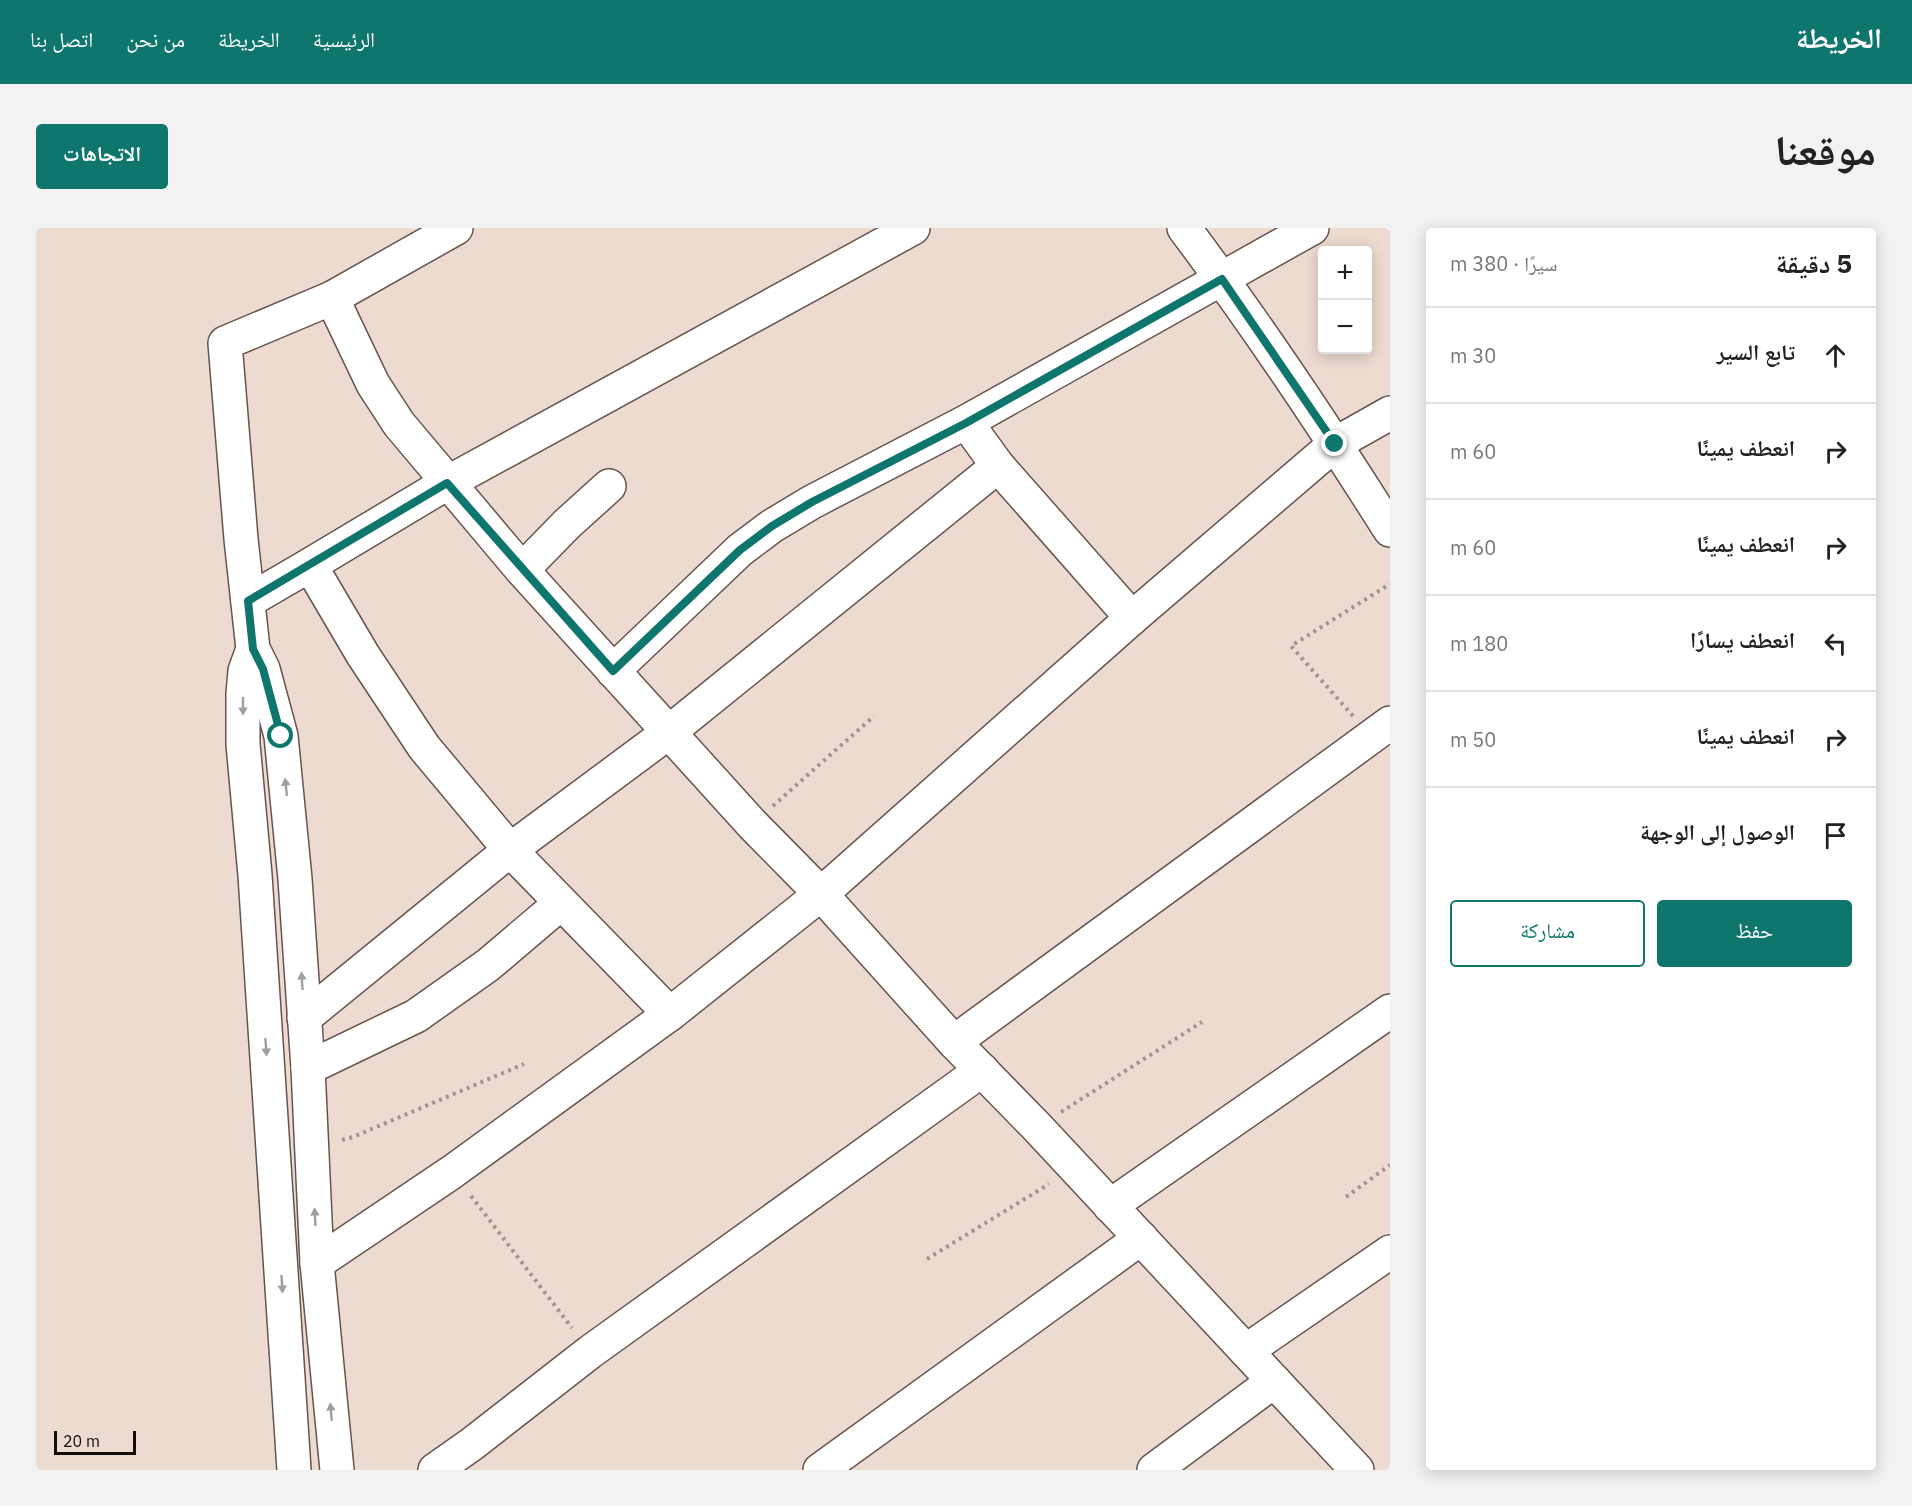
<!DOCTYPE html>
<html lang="ar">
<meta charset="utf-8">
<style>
body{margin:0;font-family:"IBM Plex Sans","Noto Naskh Arabic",sans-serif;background:#f2f2f2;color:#222;direction:rtl}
.controls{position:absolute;right:18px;top:18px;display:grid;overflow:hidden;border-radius:6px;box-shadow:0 3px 15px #0003}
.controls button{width:54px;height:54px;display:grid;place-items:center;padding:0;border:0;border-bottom:2px solid #e0e0e0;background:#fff;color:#222;font:30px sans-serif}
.scale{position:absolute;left:18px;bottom:15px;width:82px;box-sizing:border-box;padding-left:6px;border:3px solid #140e0b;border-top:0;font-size:16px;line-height:21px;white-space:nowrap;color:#140e0b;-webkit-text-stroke:4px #eddad1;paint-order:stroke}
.stop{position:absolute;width:18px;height:18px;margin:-14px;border:4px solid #0f766e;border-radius:50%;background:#fff}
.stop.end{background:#0f766e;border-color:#fff;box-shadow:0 2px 6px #0008}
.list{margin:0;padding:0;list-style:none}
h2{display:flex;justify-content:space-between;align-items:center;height:78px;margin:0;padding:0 24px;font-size:26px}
h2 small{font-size:20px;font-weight:400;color:#767676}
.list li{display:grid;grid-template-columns:39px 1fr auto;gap:18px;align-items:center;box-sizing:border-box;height:96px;padding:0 24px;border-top:2px solid #e0e0e0}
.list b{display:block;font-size:22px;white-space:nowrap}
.list em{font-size:20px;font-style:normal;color:#767676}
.actions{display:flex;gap:12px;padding:18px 24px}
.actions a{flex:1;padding:14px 0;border:2px solid #0f766e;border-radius:6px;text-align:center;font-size:21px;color:#0f766e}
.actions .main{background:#0f766e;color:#fff}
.icon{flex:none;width:33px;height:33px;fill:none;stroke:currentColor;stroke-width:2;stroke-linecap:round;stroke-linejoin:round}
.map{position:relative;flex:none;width:1354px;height:1242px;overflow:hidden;direction:ltr;border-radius:6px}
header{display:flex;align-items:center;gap:36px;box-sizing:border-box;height:84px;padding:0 30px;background:#0f766e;color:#fff}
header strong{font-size:28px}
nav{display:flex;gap:33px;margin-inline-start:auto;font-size:21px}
.intro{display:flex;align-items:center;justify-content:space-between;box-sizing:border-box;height:144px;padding:0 36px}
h1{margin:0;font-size:42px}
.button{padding:15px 27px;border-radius:6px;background:#0f766e;color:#fff;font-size:21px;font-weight:700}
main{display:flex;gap:36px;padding:0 36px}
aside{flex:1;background:#fff;border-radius:6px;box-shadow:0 3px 15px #0003}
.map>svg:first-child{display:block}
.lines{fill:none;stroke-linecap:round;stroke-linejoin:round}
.minor-casing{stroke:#66554e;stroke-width:36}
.path{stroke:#a2948d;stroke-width:4;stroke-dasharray:3 4.5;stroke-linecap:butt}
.minor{stroke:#fff;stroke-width:33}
.oneway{fill:#a19f9d}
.route{stroke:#0f766e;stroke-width:8}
</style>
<header>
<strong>الخريطة</strong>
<nav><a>الرئيسية</a><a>الخريطة</a><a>من نحن</a><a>اتصل بنا</a></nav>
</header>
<div class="intro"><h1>موقعنا</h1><a class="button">الاتجاهات</a></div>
<main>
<aside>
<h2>5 دقيقة<small>سيرًا · 380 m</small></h2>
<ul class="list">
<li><svg class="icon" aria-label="ahead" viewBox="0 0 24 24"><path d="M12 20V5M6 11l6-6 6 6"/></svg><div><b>تابع السير</b></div><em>30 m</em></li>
<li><svg class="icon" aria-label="right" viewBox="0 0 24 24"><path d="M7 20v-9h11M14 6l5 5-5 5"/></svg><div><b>انعطف يمينًا</b></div><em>60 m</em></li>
<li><svg class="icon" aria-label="right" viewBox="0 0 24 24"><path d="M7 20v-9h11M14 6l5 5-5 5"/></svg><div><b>انعطف يمينًا</b></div><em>60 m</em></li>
<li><svg class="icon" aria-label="left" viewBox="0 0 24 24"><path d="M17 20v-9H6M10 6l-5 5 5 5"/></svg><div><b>انعطف يسارًا</b></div><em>180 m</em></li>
<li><svg class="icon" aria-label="right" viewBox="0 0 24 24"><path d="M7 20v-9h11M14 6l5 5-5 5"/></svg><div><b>انعطف يمينًا</b></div><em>50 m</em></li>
<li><svg class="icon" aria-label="arrive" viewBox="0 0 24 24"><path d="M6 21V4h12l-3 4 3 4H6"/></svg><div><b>الوصول إلى الوجهة</b></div></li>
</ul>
<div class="actions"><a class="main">حفظ</a><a>مشاركة</a></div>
</aside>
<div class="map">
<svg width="1354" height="1242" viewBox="0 0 1354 1242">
<rect width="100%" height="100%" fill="#eddad1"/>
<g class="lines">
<defs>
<g id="minor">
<path d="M 1148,0 C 1221,97 1289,199 1354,302"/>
<polyline points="296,70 337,156 363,196 486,342 716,596 785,666 918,814 1001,899 1321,1242"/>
<polyline points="930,194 962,238 1096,390"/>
<polyline points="486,342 531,296 573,258"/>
<polyline points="212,373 274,337"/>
<polyline points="217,421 209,443 207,466 207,516 219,647 258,1242"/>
<polyline points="577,443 704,322 736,298 776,274 930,194 1276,0"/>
<polyline points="634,786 474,622 388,519 327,427 274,337 411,255 877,0"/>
<polyline points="268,790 474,622 633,504 962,238"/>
<polyline points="918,814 1354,495"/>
<polyline points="272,840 380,788 452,737 525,675"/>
<polyline points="1074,978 1354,783"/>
<polyline points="281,1035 416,944 634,786 785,666 1096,390 1299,216 1354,185"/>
<polyline points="1210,1123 1354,1024"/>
<polyline points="301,1242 281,1035 272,840 259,651 245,508 227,441 217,421 205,311 189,115 296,70 420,0"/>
<polyline points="399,1242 436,1216 554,1124 946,842"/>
<polyline points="784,1242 1105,1010"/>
<polyline points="1118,1242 1238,1153"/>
</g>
</defs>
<use href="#minor" class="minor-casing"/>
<g class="path">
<polyline points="1317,488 1255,418 1354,356"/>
<polyline points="737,578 838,488"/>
<polyline points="1025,884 1166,794"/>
<polyline points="306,912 317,909 488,836"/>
<polyline points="435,968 536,1100"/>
<polyline points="1310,969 1354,937"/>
<polyline points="891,1031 1013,956"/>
</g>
<use href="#minor" class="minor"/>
</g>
<defs><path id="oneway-solid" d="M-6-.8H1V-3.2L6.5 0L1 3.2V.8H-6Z" transform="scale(1.5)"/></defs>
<g class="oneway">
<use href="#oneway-solid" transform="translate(207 478) rotate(90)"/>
<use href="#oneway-solid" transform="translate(250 559) rotate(-96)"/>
<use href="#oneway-solid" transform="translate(266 753) rotate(-94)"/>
<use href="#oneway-solid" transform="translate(230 819) rotate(86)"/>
<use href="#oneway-solid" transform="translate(279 989) rotate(-93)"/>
<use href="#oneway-solid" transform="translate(246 1056) rotate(86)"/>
<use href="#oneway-solid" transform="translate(295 1184) rotate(-95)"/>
</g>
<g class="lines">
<polyline class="route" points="245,508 227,441 217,421 212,373 411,255 577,443 704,322 736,298 776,274 930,195 1186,51 1299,216"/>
</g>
</svg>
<div class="controls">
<button>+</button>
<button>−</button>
</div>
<div class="scale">20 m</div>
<div class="stop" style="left:245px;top:508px"></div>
<div class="stop end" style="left:1299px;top:216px"></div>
</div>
</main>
